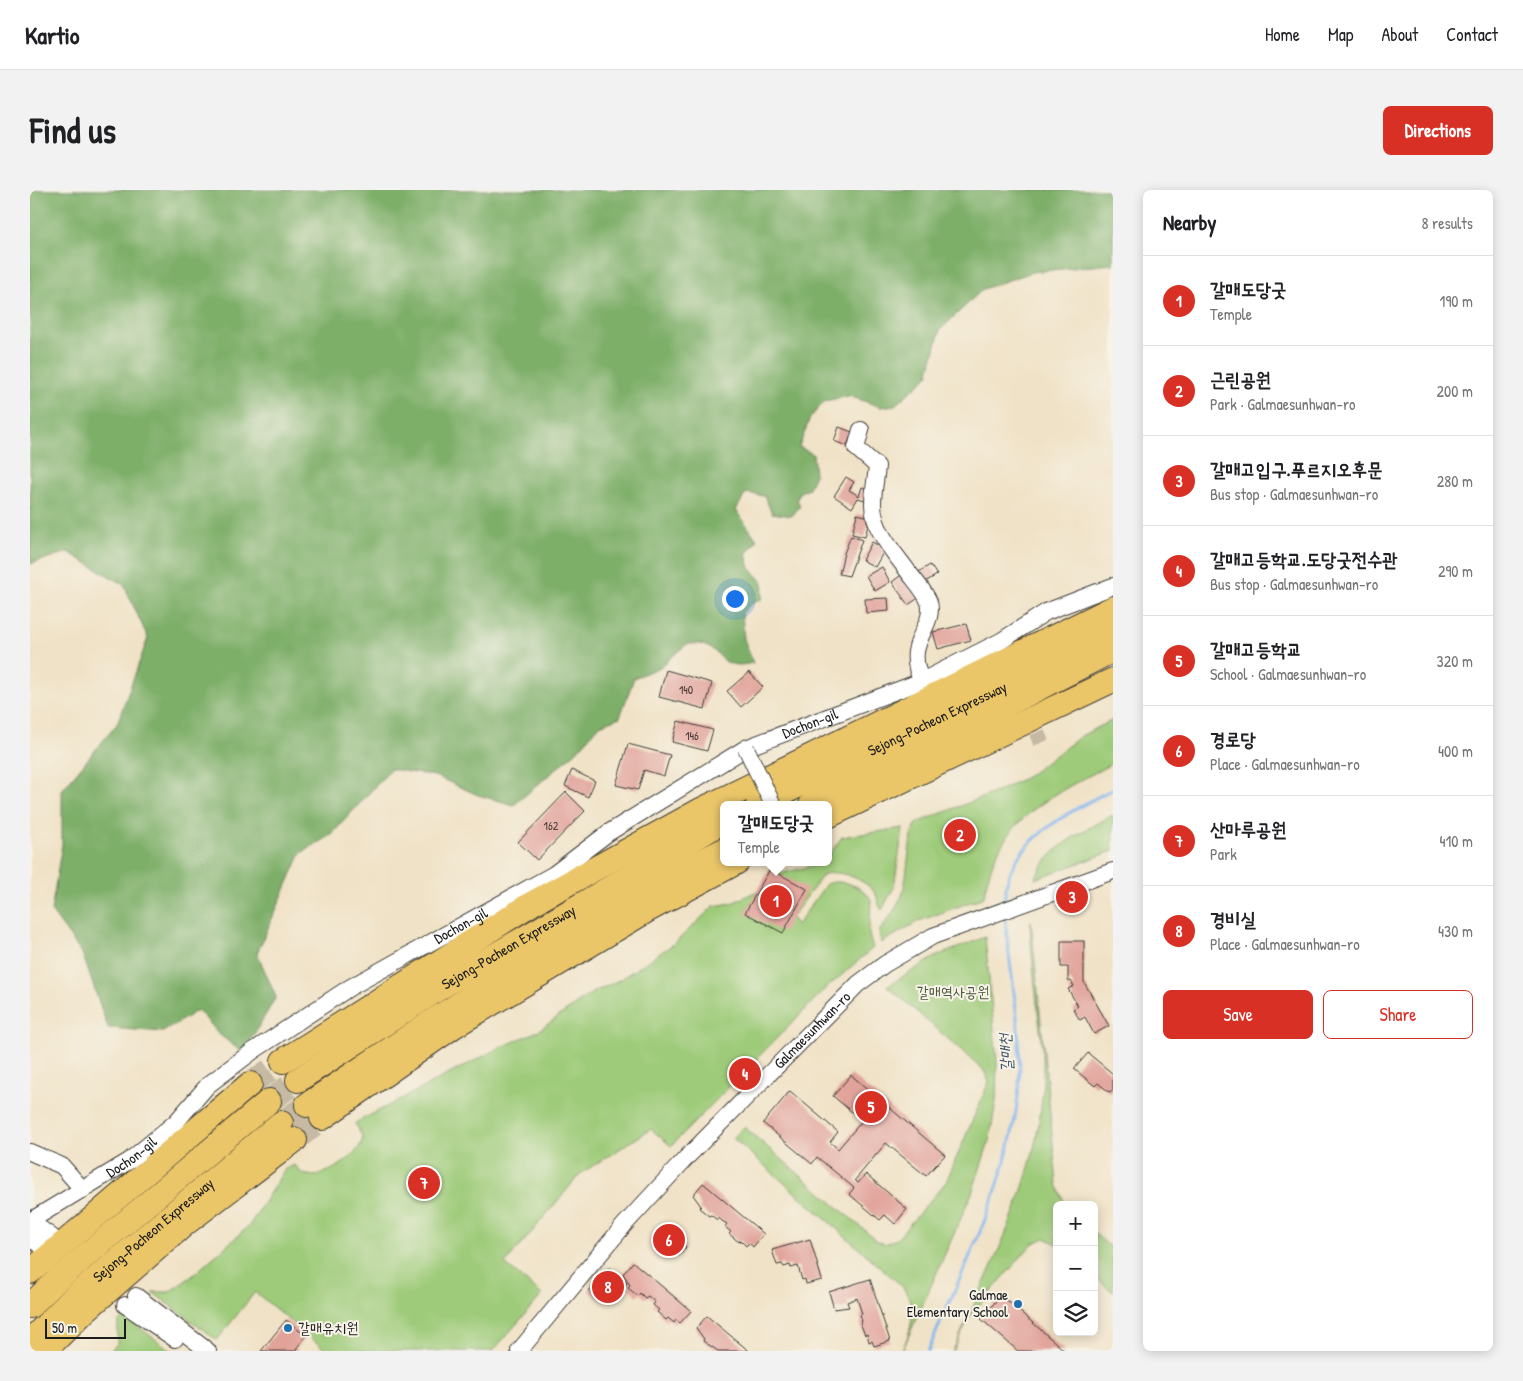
<!DOCTYPE html>
<meta charset="utf-8">
<style>
body{margin:0;font-family:"Patrick Hand","Poor Story",sans-serif;background:#f2f2f2;color:#202124}
.controls{position:absolute;right:15px;bottom:15px;display:grid;overflow:hidden;border-radius:8px;box-shadow:0 2px 12px #0003}
.controls button{width:45px;height:45px;display:grid;place-items:center;padding:0;border:0;border-bottom:1px solid #e0e0e0;background:#fff;color:#202124;font:25px sans-serif}
.scale{position:absolute;left:15px;bottom:12px;width:81px;box-sizing:border-box;padding-left:5px;border:2px solid #1c1c1c;border-top:0;font-size:14px;line-height:18px;white-space:nowrap;color:#1c1c1c;-webkit-text-stroke:4px #f7f3e8;paint-order:stroke}
.you{position:absolute;left:704px;top:408px;width:18px;height:18px;margin:-12px;border:4px solid #fff;border-radius:50%;background:#1a73e8;box-shadow:0 0 0 8px #1a73e833}
.badge{display:grid;place-items:center;width:32px;height:32px;border-radius:50%;background:#d93025;color:#fff;font-size:16px;font-weight:700}
.pin{position:absolute;translate:-50% -50%;border:2px solid #fff;box-shadow:0 1px 5px #0006}
.popup{position:absolute;left:690px;top:611px;width:112px;height:65px;box-sizing:border-box;display:grid;place-content:center;border-radius:8px;background:#fff;filter:drop-shadow(0 1px 4px #0005);font-size:16px;white-space:nowrap;color:#757577}
.popup b{font-size:19px;color:#202124}
.popup::after{content:'';position:absolute;left:50%;top:100%;margin-left:-10px;border:10px solid transparent;border-top-color:#fff}
.list{margin:0;padding:0;list-style:none}
h2{display:flex;justify-content:space-between;align-items:center;height:65px;margin:0;padding:0 20px;font-size:21px}
h2 small{font-size:16px;font-weight:400;color:#757577}
.list li{display:grid;grid-template-columns:32px 1fr auto;gap:15px;align-items:center;box-sizing:border-box;height:90px;padding:0 20px;border-top:1px solid #e0e0e0}
.list b{display:block;font-size:19px;white-space:nowrap}
.list p{margin:0;font-size:16px;white-space:nowrap;color:#757577}
.list em{font-size:16px;font-style:normal;color:#757577}
.actions{display:flex;gap:10px;padding:15px 20px}
.actions a{flex:1;padding:11px 0;border:1px solid #d93025;border-radius:8px;text-align:center;font-size:18px;color:#d93025}
.actions .main{background:#d93025;color:#fff}
.icon{flex:none;width:28px;height:28px;fill:none;stroke:currentColor;stroke-width:2;stroke-linecap:round;stroke-linejoin:round}
.map{position:relative;flex:none;width:1083px;height:1161px;overflow:hidden;border-radius:8px}
header{display:flex;align-items:center;gap:30px;box-sizing:border-box;height:70px;padding:0 25px;background:#fff;border-bottom:1px solid #e0e0e0}
header strong{font-size:24px}
nav{display:flex;gap:28px;margin-inline-start:auto;font-size:18px}
.intro{display:flex;align-items:center;justify-content:space-between;box-sizing:border-box;height:120px;padding:0 30px}
h1{margin:0;font-size:35px}
.button{padding:12px 22px;border-radius:8px;background:#d93025;color:#fff;font-size:18px;font-weight:700}
main{display:flex;gap:30px;padding:0 30px}
aside{flex:1;background:#fff;border-radius:8px;box-shadow:0 2px 12px #0003}
.map>svg:first-child{display:block}
.green{fill:#9ecb79;stroke:#5d744a}
.forest{fill:#7eaf69;stroke:#4d6642}
.lines{fill:none;stroke-linecap:round;stroke-linejoin:round}
.stream{stroke:#81b6ef;stroke-width:3}
.building{fill:#e1a29a}
.minor-tunnel{stroke:#c6baa4;stroke-width:16;stroke-dasharray:16 8;stroke-linecap:butt}
.highway-tunnel{stroke:#c6baa4;stroke-width:24;stroke-dasharray:24 12;stroke-linecap:butt}
.minor-casing{stroke:#3c3a36;stroke-width:18}
.highway-casing{stroke:#3c3a36;stroke-width:26}
.minor{stroke:#fff;stroke-width:16}
.highway{stroke:#ebc669;stroke-width:24}
.minor-bridge-casing{stroke:#3c3a36;stroke-width:18;stroke-linecap:butt}
.minor-bridge{stroke:#fff;stroke-width:16}
.poi-dot{fill:#1f6fb2;stroke:#f7f3e8;stroke-width:2}
.labels{text-anchor:middle;stroke-width:4;stroke-linejoin:round;paint-order:stroke}
.number-label{font-size:12px;fill:#4d3e3c}
.street-label{font-size:15px;fill:#1c1c1c;stroke:#f7f3e8}
.park-label{font-size:15px;fill:#4a593d;stroke:#f7f3e8}
.poi-label{font-size:15px;fill:#1c1c1c;stroke:#f7f3e8;text-anchor:end}
.water-label{font-size:16px;font-style:italic;fill:#3f5266;stroke:#f7f3e8}
</style>
<header>
<strong>Kartio</strong>
<nav><a>Home</a><a>Map</a><a>About</a><a>Contact</a></nav>
</header>
<div class="intro"><h1>Find us</h1><a class="button">Directions</a></div>
<main>
<div class="map">
<svg width="1083" height="1161" viewBox="0 0 1083 1161">
<rect width="100%" height="100%" fill="#f7f3e8"/>
<filter id="ink" filterUnits="userSpaceOnUse"><feTurbulence type="fractalNoise" baseFrequency=".02" numOctaves="2"/><feDisplacementMap in="SourceGraphic" scale="10" xChannelSelector="R" yChannelSelector="G"/><feConvolveMatrix kernelMatrix="1 2 1 2 8 2 1 2 1" color-interpolation-filters="sRGB"/></filter>
<filter id="wash" filterUnits="userSpaceOnUse"><feTurbulence type="fractalNoise" baseFrequency=".0096" numOctaves="4" result="noise"/><feDisplacementMap in="SourceGraphic" scale="20" xChannelSelector="R" yChannelSelector="G"/><feGaussianBlur stdDeviation="1.12" result="paint"/><feColorMatrix in="noise" values="0 0 0 0 0 0 0 0 0 0 0 0 0 0 0 0 0 1.4 0 .05"/><feComposite in="paint" operator="in"/></filter>
<g filter="url(#wash)">
<rect width="100%" height="100%" fill="#f0e2c6"/>
<g class="green">
<path d="M 1083,530 L 1083,573 C 1020,607 966,628 954,707 L 889,731 L 851,753 L 849,742 C 857,729 869,717 873,702 C 879,678 877,656 886,633 L 969,601 L 998,586 L 1051,546 Z"/>
<path d="M 1083,625 L 1083,661 L 1005,689 C 1020,655 1052,642 1083,625 Z"/>
<path d="M 873,638 L 864,697 L 852,720 C 847,715 849,707 844,702 C 835,689 807,678 793,685 L 761,728 L 767,735 L 796,694 C 810,688 834,696 841,710 L 839,745 L 843,758 L 793,801 L 641,956 L 621,939 L 550,984 L 475,1074 L 512,1105 L 463,1161 L 297,1161 L 225,1102 L 187,1150 L 122,1102 L 139,1102 L 161,1087 L 219,1036 L 255,979 L 265,975 L 272,984 L 284,986 C 302,982 328,967 333,948 L 325,933 L 467,859 L 508,841 L 562,803 L 591,789 L 645,753 L 684,716 L 702,713 L 729,700 L 738,684 L 747,680 L 753,683 L 798,672 L 799,665 L 812,647 Z"/>
<path d="M 1001,731 L 1027,994 L 1035,1015 L 1027,1015 L 1027,1054 L 1015,1048 L 1002,1054 L 940,1126 L 923,1161 C 964,1068 1017,975 1013,870 C 1012,850 997,739 1001,731 Z"/>
<path d="M 955,747 L 967,872 L 966,910 L 960,948 L 942,1003 L 872,1161 C 882,1138 888,1118 872,1096 L 703,948 L 714,937 L 846,1050 L 855,1054 L 867,1049 L 916,992 L 959,892 L 953,879 L 857,796 L 907,766 Z"/>
<polygon points="1064,1043 1083,1059 1083,1102 1064,1086"/>
<polygon points="94,1126 96,1128 142,1161 80,1161 87,1154 88,1132"/>
</g>
<path class="forest" d="M 0,0 L 1083,0 L 1083,74 L 1002,82 L 953,99 L 910,140 L 898,186 L 865,215 L 851,217 L 819,206 L 795,211 L 780,228 L 769,257 L 783,264 L 785,285 L 778,300 L 771,301 L 767,309 L 770,316 L 762,326 L 742,323 L 734,306 L 716,303 L 706,320 L 727,350 L 716,364 L 720,378 L 733,393 L 732,409 L 721,414 L 712,423 L 714,449 L 723,473 C 689,481 695,462 673,455 C 669,453 662,454 657,454 L 630,477 L 604,488 L 590,527 L 570,535 L 547,561 L 484,615 L 448,605 L 405,586 L 361,579 L 301,645 L 271,663 L 227,763 L 246,807 L 213,863 L 190,845 L 168,820 L 133,842 L 78,838 L 52,763 L 21,721 L 32,654 L 32,600 L 87,534 L 118,448 L 94,395 L 38,362 L 0,374 Z"/>
<g class="lines">
<g class="stream">
<path d="M 975,714 C 971,654 1040,622 1083,599"/>
<path d="M 898,1161 C 934,1076 982,988 989,896 C 993,839 979,781 975,725"/>
</g>
</g>
<g id="blocks">
<g class="building">
<polygon points="809,237 822,242 817,256 804,251"/>
<polygon points="816,287 824,292 819,300 829,306 832,297 844,301 841,312 828,308 822,318 804,306"/>
<polygon points="827,324 840,327 835,347 822,344"/>
<polygon points="821,346 832,350 819,386 809,384 814,363"/>
<polygon points="842,352 855,359 845,377 832,370"/>
<polygon points="900,375 907,385 893,393 887,383"/>
<polygon points="852,377 860,392 845,401 836,386"/>
<polygon points="874,383 890,407 878,415 862,392"/>
<polygon points="858,408 859,421 836,423 835,409"/>
<polygon points="936,434 941,450 908,459 903,442"/>
<polygon points="636,480 682,493 675,519 629,507"/>
<polygon points="719,482 733,497 711,517 697,501"/>
<polygon points="648,531 683,540 677,561 642,552"/>
<polygon points="598,554 640,565 634,586 614,580 608,600 586,595"/>
<polygon points="542,580 565,591 558,607 535,596"/>
<polygon points="536,602 555,621 507,670 488,652"/>
<polygon points="740,679 777,699 753,743 715,723"/>
<polygon points="1031,751 1054,751 1054,792 1079,836 1064,844 1055,827 1050,830 1043,819 1048,816 1038,799 1044,796 1041,791 1038,791 1038,777 1031,777"/>
<polygon points="1058,863 1083,884 1083,900 1079,902 1068,893 1065,896 1044,879"/>
<polygon points="821,885 915,965 896,986 856,953 825,990 828,993 836,984 877,1019 865,1034 855,1025 850,1030 819,1004 824,998 787,967 782,974 733,933 760,901 808,942 800,952 808,959 832,931 803,906"/>
<polygon points="673,993 734,1044 723,1057 719,1053 716,1056 710,1050 709,1052 699,1044 701,1042 695,1037 697,1034 692,1031 689,1028 687,1030 681,1025 679,1026 669,1018 671,1016 663,1005"/>
<polygon points="635,1034 652,1049 650,1051 656,1057 649,1066 624,1047"/>
<polygon points="780,1049 792,1090 776,1094 775,1089 772,1090 768,1076 761,1078 760,1075 754,1077 752,1074 747,1075 742,1060"/>
<polygon points="603,1072 661,1121 650,1133 646,1130 644,1133 638,1128 636,1130 627,1122 629,1120 623,1115 625,1112 618,1106 615,1108 610,1103 608,1106 598,1098 600,1095 593,1084"/>
<polygon points="579,1078 597,1093 582,1111 578,1107 574,1112 559,1101"/>
<polygon points="840,1089 860,1151 844,1156 842,1151 839,1152 837,1144 835,1145 830,1133 832,1132 830,1125 832,1124 827,1108 817,1112 819,1117 804,1119 799,1102"/>
<polygon points="971,1105 1035,1161 988,1161 951,1129"/>
<polygon points="677,1126 719,1161 688,1161 673,1151 674,1149 666,1138"/>
<polygon points="256,1130 276,1146 266,1159 268,1161 231,1161"/>
</g>
</g>
</g>
<g filter="url(#ink)">
<use href="#blocks" fill-opacity="0" stroke="#3c3a36" stroke-width="1"/>
<g class="lines">
<polyline class="minor-tunnel" points="998,520 1011,553"/>
<g class="highway-tunnel">
<polyline points="220,894 253,871"/>
<polyline points="239,911 268,890"/>
<polyline points="251,933 277,915"/>
<polyline points="265,950 292,928"/>
</g>
<defs>
<g id="minor">
<path d="M 831,240 L 826,258 L 847,276 C 846,288 843,301 843,314 C 843,340 863,361 877,380 C 884,390 895,401 899,412 C 906,438 872,452 892,491"/>
<polyline points="0,962 32,976 53,1000"/>
<path id="s1" d="M 0,1031 L 99,971 L 146,932 L 178,895 L 223,861 L 319,798 L 524,684 L 578,643 L 716,558 L 892,491 L 971,451 L 1016,422 L 1083,396"/>
<polyline points="0,1031 22,1047"/>
<polyline points="0,1048 11,1056"/>
<polyline points="106,1106 178,1161"/>
<polyline points="95,1115 145,1149"/>
<path id="s2" d="M 489,1161 L 595,1034 L 657,967 L 828,794 L 855,774 L 903,746 L 1083,681"/>
</g>
<g id="highway">
<path id="s3" d="M 728,615 L 980,494 L 1083,439"/>
<polyline points="781,615 1083,460"/>
<polyline points="798,626 1083,490"/>
<polyline points="253,871 501,714 671,620 1083,418"/>
<path id="s4" d="M 268,890 L 411,797 L 694,631"/>
<polyline points="277,915 398,834 589,713 694,660"/>
<polyline points="292,928 424,836 616,721 707,672"/>
<polyline points="0,1082 220,894"/>
<polyline points="0,1116 27,1090 239,911"/>
<path id="s5" d="M 0,1151 L 44,1107 L 251,933"/>
<polyline points="14,1161 57,1119 156,1033 265,950"/>
</g>
</defs>
<use href="#minor" class="minor-casing"/>
<use href="#highway" class="highway-casing"/>
<use href="#minor" class="minor"/>
<use href="#highway" class="highway"/>
<defs>
<polyline id="minor-bridge" points="716,558 743,615"/>
</defs>
<use href="#minor-bridge" class="minor-bridge-casing"/>
<use href="#minor-bridge" class="minor-bridge"/>
</g>
</g>
<g class="poi-dot">
<circle cx="988" cy="1114" r="5"/>
<circle cx="258" cy="1138" r="5"/>
</g>
<g class="labels">
<g class="number-label">
<text x="656" y="504">140</text>
<text x="662" y="550">146</text>
<text x="521" y="640">162</text>
</g>
<g class="street-label">
<text dy="5" stroke="none"><textPath href="#s3" startOffset="199">Sejong-Pocheon Expressway</textPath></text>
<text dy="5" stroke="none"><textPath href="#s1" startOffset="930">Dochon-gil</textPath></text>
<text dy="5" stroke="none"><textPath href="#s1" startOffset="525">Dochon-gil</textPath></text>
<text dy="5" stroke="none"><textPath href="#s4" startOffset="249">Sejong-Pocheon Expressway</textPath></text>
<text dy="5" stroke="none"><textPath href="#s2" startOffset="435">Galmaesunhwan-ro</textPath></text>
<text dy="5" stroke="none"><textPath href="#s1" startOffset="120">Dochon-gil</textPath></text>
<text dy="5" stroke="none"><textPath href="#s5" startOffset="166">Sejong-Pocheon Expressway</textPath></text>
</g>
<g class="park-label">
<text x="923" y="807">갈매역사공원</text>
</g>
<g class="poi-label">
<text x="978" y="1110">Galmae<tspan x="978" dy="17">Elementary School</tspan></text>
<text x="268" y="1143" text-anchor="start">갈매유치원</text>
</g>
<g class="water-label">
<text transform="translate(975 863) rotate(-93)" y="6">갈매천</text>
</g>
</g>
</svg>
<div class="controls">
<button>+</button>
<button>−</button>
<button><svg class="icon" aria-label="layers" viewBox="0 0 24 24"><path d="M12 4l9 5-9 5-9-5zM3 14l9 5 9-5"/></svg></button>
</div>
<div class="scale">50 m</div>
<div class="you"></div>
<div class="pin badge" style="left:746px;top:711px">1</div>
<div class="popup"><b>갈매도당굿</b>Temple</div>
<div class="pin badge" style="left:930px;top:645px">2</div>
<div class="pin badge" style="left:1042px;top:707px">3</div>
<div class="pin badge" style="left:715px;top:884px">4</div>
<div class="pin badge" style="left:841px;top:917px">5</div>
<div class="pin badge" style="left:639px;top:1050px">6</div>
<div class="pin badge" style="left:394px;top:993px">7</div>
<div class="pin badge" style="left:578px;top:1097px">8</div>
</div>
<aside>
<h2>Nearby<small>8 results</small></h2>
<ul class="list">
<li><span class="badge">1</span><div><b>갈매도당굿</b><p>Temple</p></div><em>190 m</em></li>
<li><span class="badge">2</span><div><b>근린공원</b><p>Park · Galmaesunhwan-ro</p></div><em>200 m</em></li>
<li><span class="badge">3</span><div><b>갈매고입구.푸르지오후문</b><p>Bus stop · Galmaesunhwan-ro</p></div><em>280 m</em></li>
<li><span class="badge">4</span><div><b>갈매고등학교.도당굿전수관</b><p>Bus stop · Galmaesunhwan-ro</p></div><em>290 m</em></li>
<li><span class="badge">5</span><div><b>갈매고등학교</b><p>School · Galmaesunhwan-ro</p></div><em>320 m</em></li>
<li><span class="badge">6</span><div><b>경로당</b><p>Place · Galmaesunhwan-ro</p></div><em>400 m</em></li>
<li><span class="badge">7</span><div><b>산마루공원</b><p>Park</p></div><em>410 m</em></li>
<li><span class="badge">8</span><div><b>경비실</b><p>Place · Galmaesunhwan-ro</p></div><em>430 m</em></li>
</ul>
<div class="actions"><a class="main">Save</a><a>Share</a></div>
</aside>
</main>
